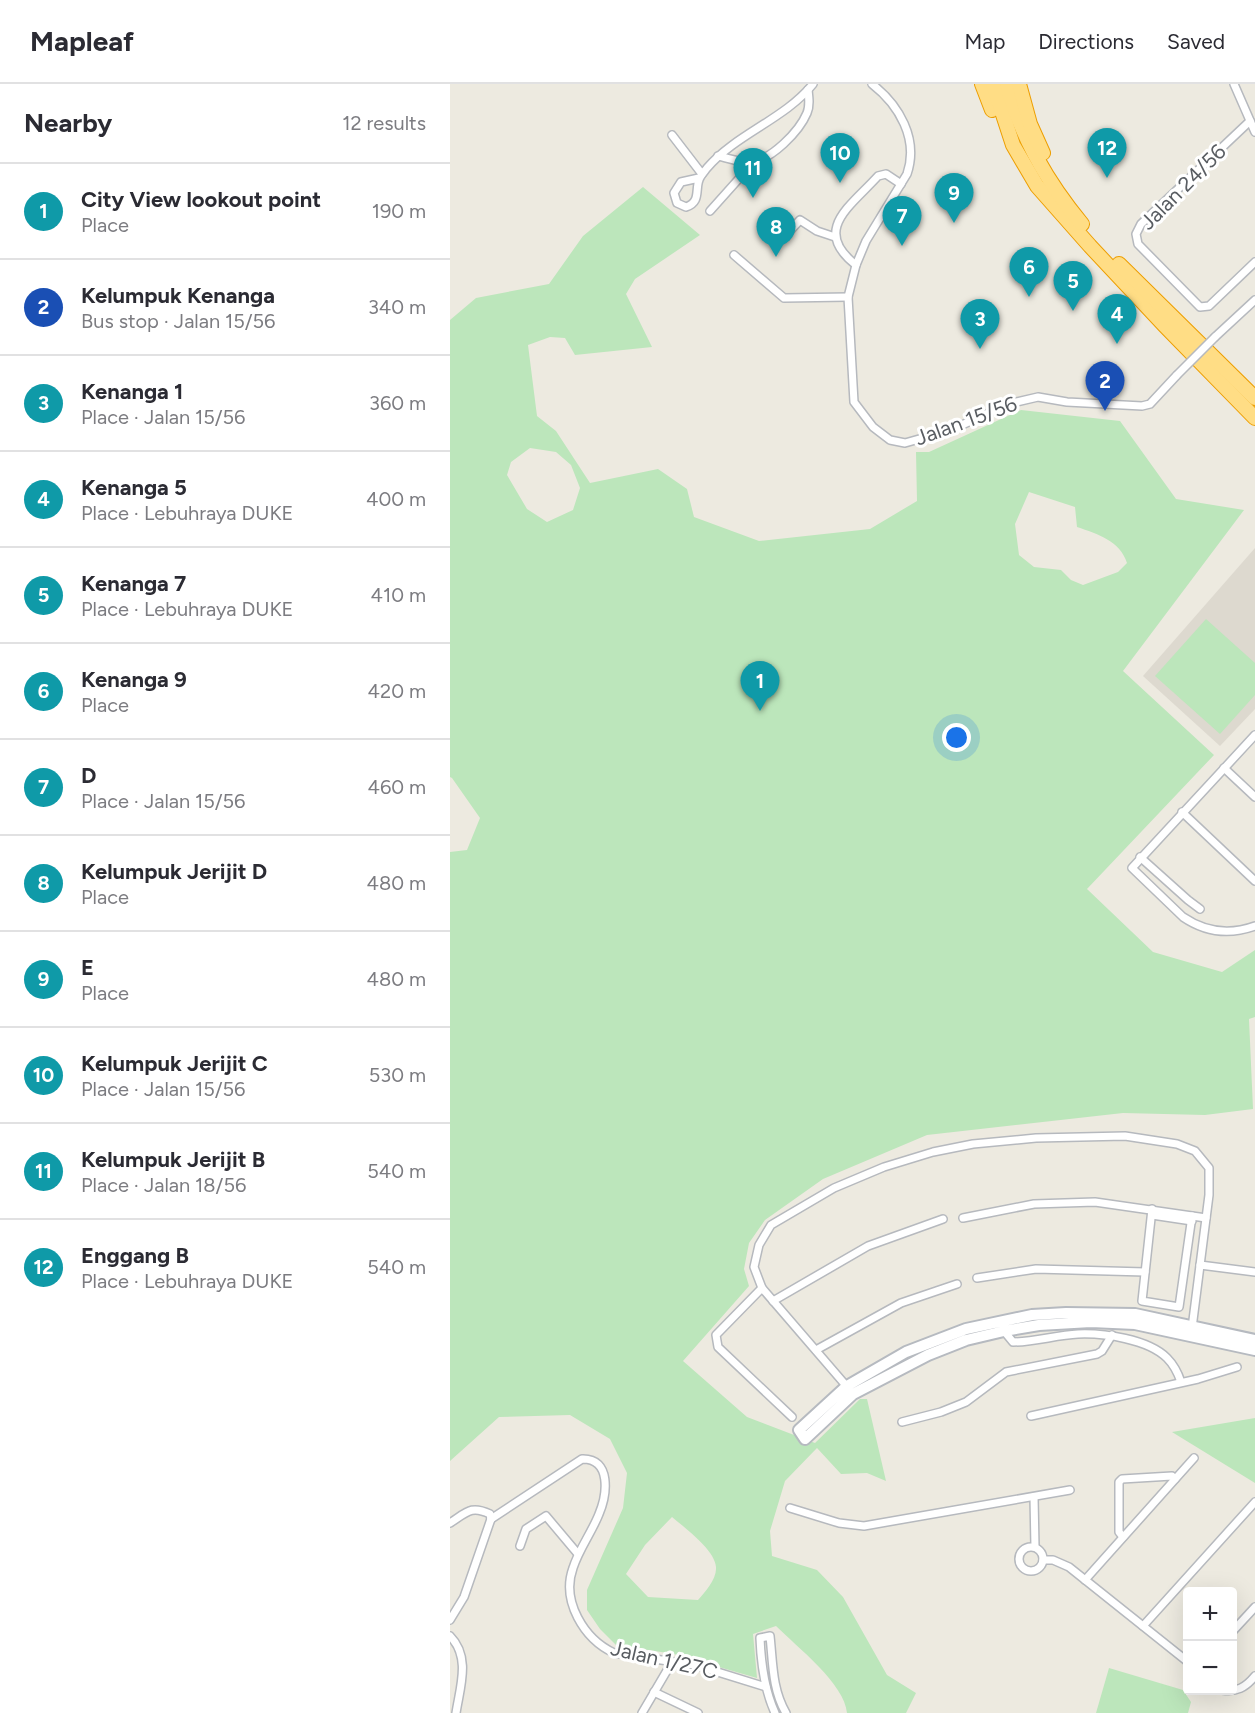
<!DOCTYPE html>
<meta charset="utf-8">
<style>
body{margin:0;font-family:Figtree,sans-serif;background:#f7f7f7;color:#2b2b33}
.controls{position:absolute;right:18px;bottom:18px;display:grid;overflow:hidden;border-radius:6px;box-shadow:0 6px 24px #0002}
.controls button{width:54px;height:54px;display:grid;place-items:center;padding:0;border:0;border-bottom:2px solid #e1e1e2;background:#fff;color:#2b2b33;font:30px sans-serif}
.you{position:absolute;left:507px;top:654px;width:21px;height:21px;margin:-15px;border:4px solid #fff;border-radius:50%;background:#1a73e8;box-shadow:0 0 0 9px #1a73e833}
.badge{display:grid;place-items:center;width:39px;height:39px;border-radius:50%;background:#ef2f24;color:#fff;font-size:20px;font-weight:700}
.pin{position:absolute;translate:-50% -50px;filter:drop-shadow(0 2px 3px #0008)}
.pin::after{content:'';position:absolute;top:32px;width:21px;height:18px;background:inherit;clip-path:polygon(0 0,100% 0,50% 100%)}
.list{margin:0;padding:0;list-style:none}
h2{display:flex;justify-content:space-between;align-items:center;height:78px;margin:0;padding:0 24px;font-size:26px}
h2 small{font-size:20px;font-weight:400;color:#7c7c81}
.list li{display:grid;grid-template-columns:39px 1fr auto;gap:18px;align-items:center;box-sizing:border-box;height:96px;padding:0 24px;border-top:2px solid #e1e1e2}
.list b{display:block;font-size:22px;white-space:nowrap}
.list p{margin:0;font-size:20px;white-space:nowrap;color:#7c7c81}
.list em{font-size:20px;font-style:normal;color:#7c7c81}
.map{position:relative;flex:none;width:805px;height:1629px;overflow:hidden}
header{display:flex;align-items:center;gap:36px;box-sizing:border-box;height:84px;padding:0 30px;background:#fff;border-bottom:2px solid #e1e1e2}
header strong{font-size:28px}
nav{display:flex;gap:33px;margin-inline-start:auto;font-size:21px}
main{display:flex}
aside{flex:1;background:#fff}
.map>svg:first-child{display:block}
.education{fill:#ddd9cf}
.green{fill:#bce6bb;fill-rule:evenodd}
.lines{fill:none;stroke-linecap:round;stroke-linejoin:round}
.street-casing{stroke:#b6b9be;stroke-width:10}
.secondary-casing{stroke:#b6bac0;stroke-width:14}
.highway-casing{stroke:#ed9e00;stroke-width:16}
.street{stroke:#fff;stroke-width:7}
.secondary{stroke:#fff;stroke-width:10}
.highway{stroke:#ffdd85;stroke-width:14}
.street-bridge-casing{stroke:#b6b9be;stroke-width:10;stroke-linecap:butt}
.street-bridge{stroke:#fff;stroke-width:7}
.labels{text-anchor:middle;stroke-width:6;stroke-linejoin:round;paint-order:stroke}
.street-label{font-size:21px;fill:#595d62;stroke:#fff}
</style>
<header>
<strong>Mapleaf</strong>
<nav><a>Map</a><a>Directions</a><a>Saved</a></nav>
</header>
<main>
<aside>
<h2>Nearby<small>12 results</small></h2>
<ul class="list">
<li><span class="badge" style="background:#0f9aa8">1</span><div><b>City View lookout point</b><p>Place</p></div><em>190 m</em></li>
<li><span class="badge" style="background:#1a4fb4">2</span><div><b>Kelumpuk Kenanga</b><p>Bus stop · Jalan 15/56</p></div><em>340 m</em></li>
<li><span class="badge" style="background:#0f9aa8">3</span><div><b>Kenanga 1</b><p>Place · Jalan 15/56</p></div><em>360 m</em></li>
<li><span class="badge" style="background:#0f9aa8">4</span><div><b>Kenanga 5</b><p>Place · Lebuhraya DUKE</p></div><em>400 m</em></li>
<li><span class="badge" style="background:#0f9aa8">5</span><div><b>Kenanga 7</b><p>Place · Lebuhraya DUKE</p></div><em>410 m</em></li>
<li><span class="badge" style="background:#0f9aa8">6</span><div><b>Kenanga 9</b><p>Place</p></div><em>420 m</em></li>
<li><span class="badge" style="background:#0f9aa8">7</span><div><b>D</b><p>Place · Jalan 15/56</p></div><em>460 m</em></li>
<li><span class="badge" style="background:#0f9aa8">8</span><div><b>Kelumpuk Jerijit D</b><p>Place</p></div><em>480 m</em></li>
<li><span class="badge" style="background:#0f9aa8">9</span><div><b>E</b><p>Place</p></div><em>480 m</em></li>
<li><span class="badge" style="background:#0f9aa8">10</span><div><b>Kelumpuk Jerijit C</b><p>Place · Jalan 15/56</p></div><em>530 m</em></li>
<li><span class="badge" style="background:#0f9aa8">11</span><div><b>Kelumpuk Jerijit B</b><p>Place · Jalan 18/56</p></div><em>540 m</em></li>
<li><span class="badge" style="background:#0f9aa8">12</span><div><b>Enggang B</b><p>Place · Lebuhraya DUKE</p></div><em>540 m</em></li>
</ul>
</aside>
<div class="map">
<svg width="805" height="1629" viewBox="0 0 805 1629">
<rect width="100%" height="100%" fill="#edeae0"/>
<polygon class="education" points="805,464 805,625 770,662 693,592"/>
<g class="green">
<path d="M 193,103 L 250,151 L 185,195 L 176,210 L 202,263 L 125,271 L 115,254 L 100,253 L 78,261 L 87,332 L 106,347 L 140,399 L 208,385 L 237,405 L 244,433 L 309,457 L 420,445 L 467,417 L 466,368 L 479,368 L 571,326 L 670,337 L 726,415 L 794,426 L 673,587 L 764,671 L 637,805 L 703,868 L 772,888 L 805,866 L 805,933 L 799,935 L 803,1025 L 755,1031 L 673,1029 L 477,1051 L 373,1095 L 315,1136 L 299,1159 L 294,1185 L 299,1202 L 233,1277 L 297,1333 L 365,1359 L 410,1315 L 417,1315 L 436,1397 L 417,1389 L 391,1390 L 367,1364 L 335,1397 L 320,1447 L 322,1472 L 367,1486 L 393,1513 L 437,1591 L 466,1609 L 456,1629 L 397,1629 C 395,1600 347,1563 326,1542 L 303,1550 L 307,1594 L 224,1570 L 166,1561 L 150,1545 L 137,1526 L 137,1506 L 173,1424 L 177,1389 L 160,1355 L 120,1331 L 49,1333 L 0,1377 L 0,768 L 17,766 L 30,734 L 2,694 L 0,693 L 0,236 L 26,214 L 99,200 L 133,152 ZM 80,364 L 106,368 L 121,381 L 130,404 L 123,426 L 97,438 L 77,425 L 57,391 L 61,378 ZM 579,408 L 625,423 L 627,443 C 648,450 670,457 677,479 L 668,488 L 633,501 L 621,496 L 611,486 L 584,483 L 569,471 L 565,440 ZM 222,1433 C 235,1444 265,1466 266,1483 C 267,1495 255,1508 248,1516 L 198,1513 L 176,1490 L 195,1461 Z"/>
<polygon points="756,535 805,579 805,611 770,650 705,592"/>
<polygon points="805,1334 805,1399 722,1348"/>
<polygon points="659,1584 733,1606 741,1618 738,1629 646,1629"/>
</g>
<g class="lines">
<defs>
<g id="street">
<path d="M 422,0 C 449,21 469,55 457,90 L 416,157 L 406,181 L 398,213 L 404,318 L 423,343 L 440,356 L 455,359 L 501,346 L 558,320 L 588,313 L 617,318 L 692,322 L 700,320 L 727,291"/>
<polyline points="784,0 805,48"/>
<polyline points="800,37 691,140 686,150 688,160 750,223 759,222 805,178"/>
<polyline points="222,51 252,90"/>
<path d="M 268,72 C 278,74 291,79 301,78 C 321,76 349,48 357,29 C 360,22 359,14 358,6"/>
<path d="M 249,94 L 231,98 L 224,109 L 227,119 L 236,123 C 251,118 245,106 249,96 C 250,92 254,88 257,84 C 286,50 335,35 363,0"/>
<polyline points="260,127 294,89 299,78"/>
<polyline points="335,152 350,136 367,147 385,153"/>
<polyline points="284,171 334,214 398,213"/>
<path d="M 406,181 C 361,146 401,122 428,92 L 436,90 L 451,100"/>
<polyline points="765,253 805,216"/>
<path d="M 805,651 L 682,784 L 733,833 C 755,848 780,851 805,842"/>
<polyline points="774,684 805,713"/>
<polyline points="732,728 805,797"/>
<polyline points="690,773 738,816 750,825"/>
<polyline points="702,1125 692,1217 729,1223 742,1132"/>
<polyline points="702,1131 742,1137"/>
<polyline points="513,1134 584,1120 645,1118 756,1134"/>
<polyline points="750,1181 805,1188"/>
<polyline points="527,1194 586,1185 695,1188"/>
<polyline points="312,1204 266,1251 268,1263 342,1333"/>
<polyline points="323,1217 418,1162 493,1135"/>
<path d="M 554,1247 L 563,1258 C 585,1258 606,1251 628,1250 C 654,1249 698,1255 717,1274 C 724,1281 728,1289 731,1298"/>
<polyline points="366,1266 451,1219 507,1200"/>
<polyline points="399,1305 312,1204 304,1183 309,1161 321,1141 384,1104 434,1083 483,1068 523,1060 586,1054 675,1052 727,1060 745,1067 759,1084 759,1111 742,1244"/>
<polyline points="581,1332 748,1295 787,1283"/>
<polyline points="452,1338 491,1328 516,1318 556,1288 647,1270 652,1267 662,1251"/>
<polyline points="584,1413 585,1463"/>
<polyline points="340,1424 389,1439 414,1442 620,1406"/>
<path d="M 41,1435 L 132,1375 C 162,1374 157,1411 149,1430 C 142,1448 129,1465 123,1484 C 111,1517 134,1555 164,1569 L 245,1581 L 316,1603"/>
<path d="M 0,1439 C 17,1428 21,1421 40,1430 L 41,1435"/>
<polyline points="673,1453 669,1448 669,1398 672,1395 722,1392 725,1395"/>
<polyline points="70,1462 76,1445 96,1432 128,1470"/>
<circle cx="581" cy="1475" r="12"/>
<polyline points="593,1476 603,1476 619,1483 738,1578"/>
<polyline points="635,1496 744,1374"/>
<polyline points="0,1536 14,1513 41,1435"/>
<polyline points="693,1542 805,1418"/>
<polyline points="782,1548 805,1523"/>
<path d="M 0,1552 C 21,1573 10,1603 6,1629"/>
<path d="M 772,1606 C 787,1608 795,1604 805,1592"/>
<polyline points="204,1608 248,1629"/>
<polyline points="192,1629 222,1578"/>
<path d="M 325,1629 C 314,1605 311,1580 310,1554 L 320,1552 C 323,1579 322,1605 336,1629"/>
</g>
<polyline id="secondary" points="805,1256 685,1230 616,1229 582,1231 516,1245 456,1268 397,1302 349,1346 355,1355 403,1310 478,1271 516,1256 554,1247 589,1241 641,1238 685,1240 805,1266"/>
<g id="highway">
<polyline points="532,0 542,26"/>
<polyline points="543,0 563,61 587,102 640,162 715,242 805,334"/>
<path d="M 557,0 C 571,53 597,98 632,140"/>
<polyline points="569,0 580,40 593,69"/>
<polyline points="669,180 805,314"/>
</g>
</defs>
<use href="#street" class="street-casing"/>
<use href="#secondary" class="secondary-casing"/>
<use href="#highway" class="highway-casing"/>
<use href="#street" class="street"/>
<use href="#secondary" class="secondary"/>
<use href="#highway" class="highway"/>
<defs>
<polyline id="street-bridge" points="727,291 765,253"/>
</defs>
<use href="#street-bridge" class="street-bridge-casing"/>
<use href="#street-bridge" class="street-bridge"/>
</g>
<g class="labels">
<g class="street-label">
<text transform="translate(733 103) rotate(-45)" y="7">Jalan 24/56</text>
<text transform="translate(516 337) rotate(-20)" y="7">Jalan 15/56</text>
<text transform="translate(214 1576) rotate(13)" y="7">Jalan 1/27C</text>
</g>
</g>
</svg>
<div class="controls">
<button>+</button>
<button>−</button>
</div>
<div class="you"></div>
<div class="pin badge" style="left:310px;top:627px;background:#0f9aa8">1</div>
<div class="pin badge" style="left:655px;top:327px;background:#1a4fb4">2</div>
<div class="pin badge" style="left:530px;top:265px;background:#0f9aa8">3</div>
<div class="pin badge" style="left:667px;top:260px;background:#0f9aa8">4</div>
<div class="pin badge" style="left:623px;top:227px;background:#0f9aa8">5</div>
<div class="pin badge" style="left:579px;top:213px;background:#0f9aa8">6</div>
<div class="pin badge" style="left:452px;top:162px;background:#0f9aa8">7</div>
<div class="pin badge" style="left:326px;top:173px;background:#0f9aa8">8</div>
<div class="pin badge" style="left:504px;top:139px;background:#0f9aa8">9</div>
<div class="pin badge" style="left:390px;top:99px;background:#0f9aa8">10</div>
<div class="pin badge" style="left:303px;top:114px;background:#0f9aa8">11</div>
<div class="pin badge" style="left:657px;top:94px;background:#0f9aa8">12</div>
</div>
</main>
